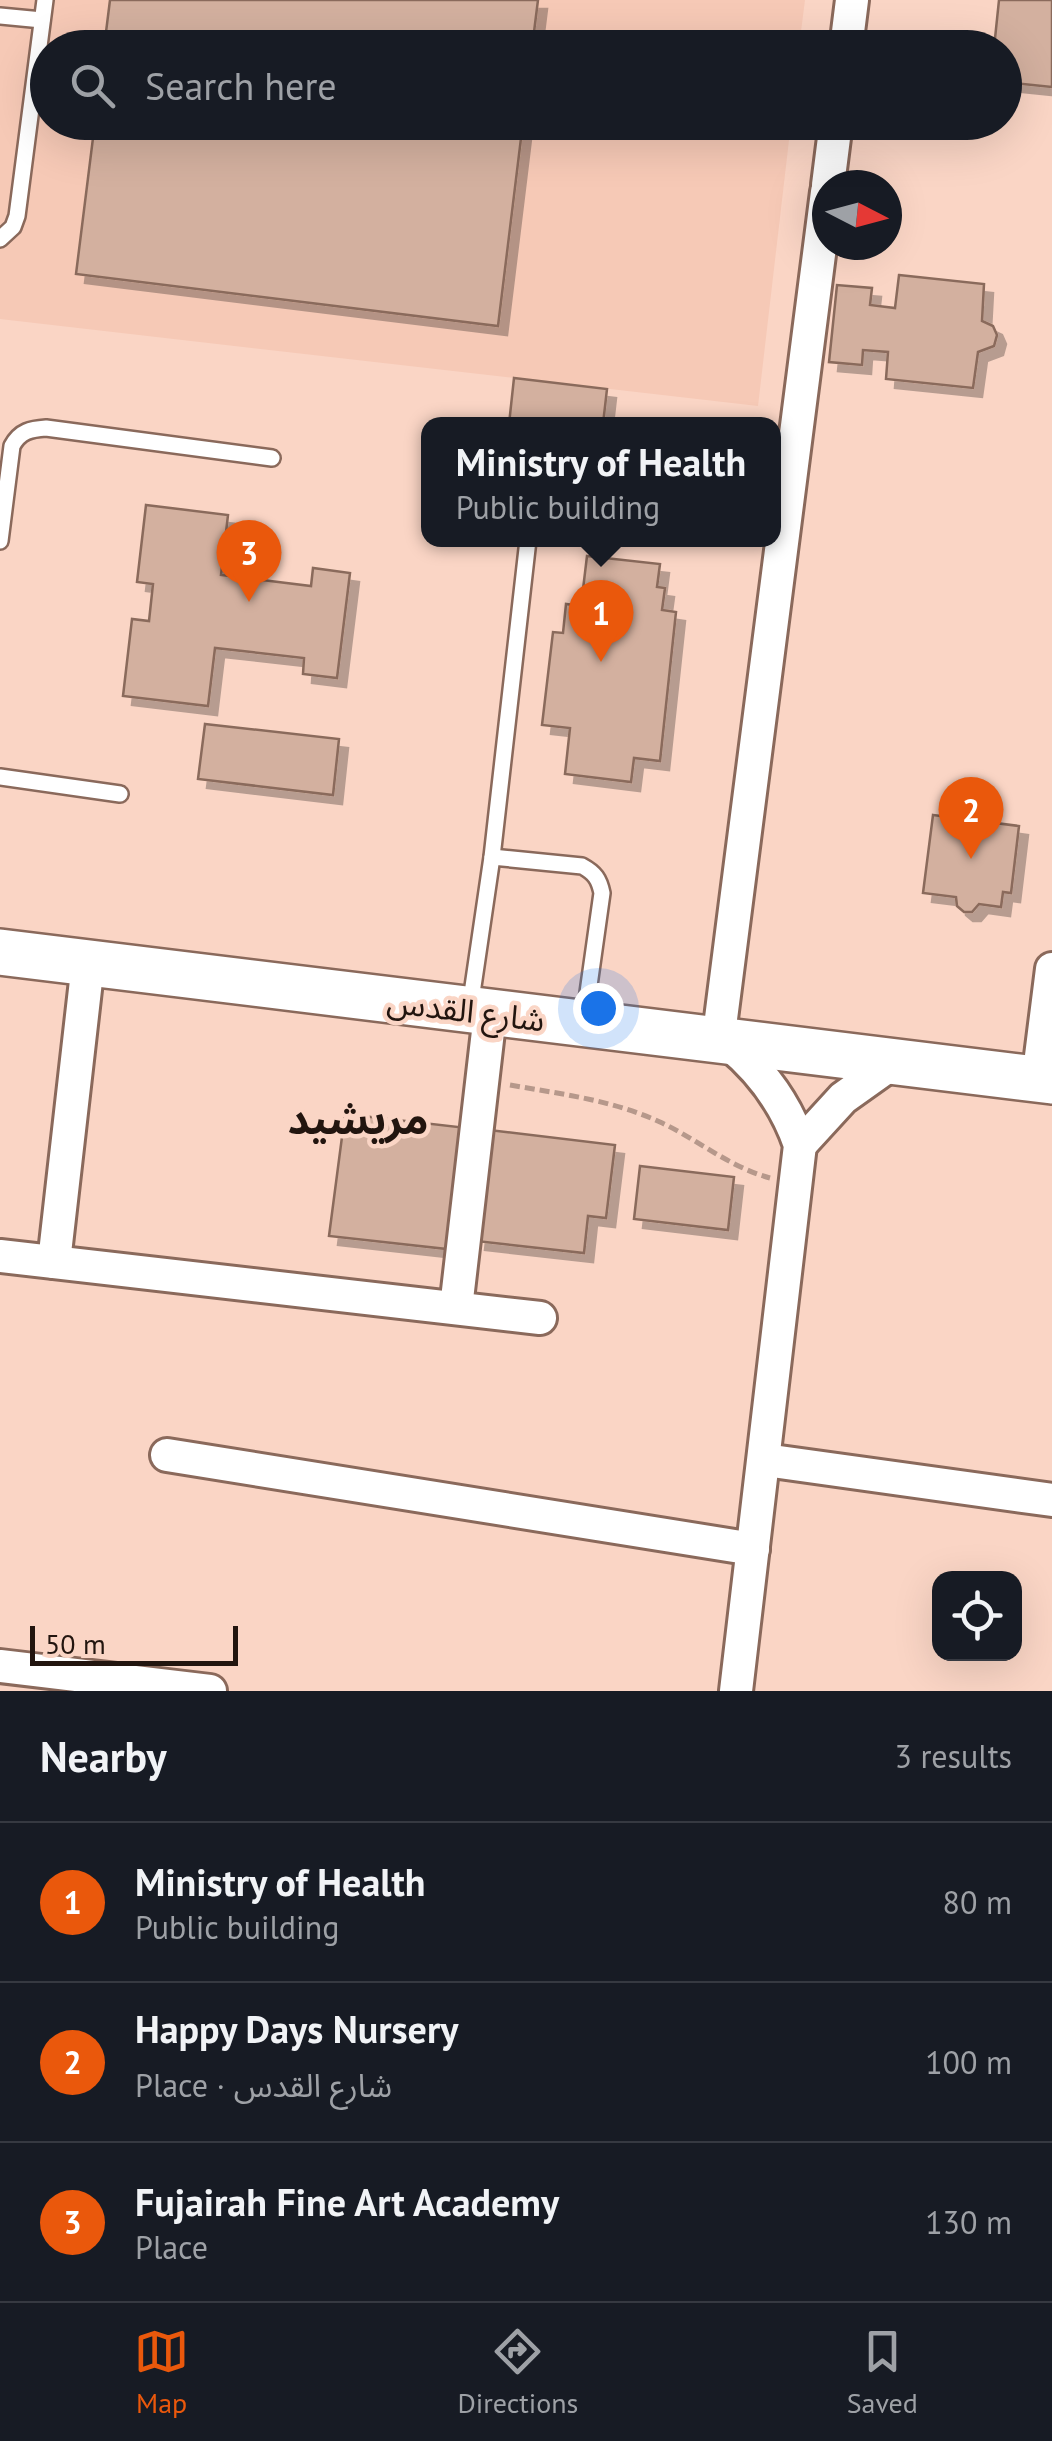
<!DOCTYPE html>
<meta charset="utf-8">
<style>
body{margin:0;font-family:"PT Sans","Noto Sans Arabic",sans-serif;background:#20242c;color:#f1f3f6}
.controls{position:absolute;right:30px;bottom:30px;display:grid;overflow:hidden;border-radius:20px;box-shadow:0 10px 40px #0002}
.controls button{width:90px;height:90px;display:grid;place-items:center;padding:0;border:0;border-bottom:2px solid #363941;background:#171b24;color:#f1f3f6;font:50px sans-serif}
.compass{position:absolute;left:812px;top:170px;width:90px;height:90px;border-radius:50%;background:#171b24;box-shadow:0 10px 40px #0002;rotate:96deg}
.scale{position:absolute;left:30px;bottom:25px;width:208px;box-sizing:border-box;padding-left:10px;border:5px solid #22150f;border-top:0;font-size:28px;line-height:35px;white-space:nowrap;color:#22150f;-webkit-text-stroke:8px #fad5c5;paint-order:stroke}
.you{position:absolute;left:598px;top:1008px;width:35px;height:35px;margin:-25px;border:8px solid #fff;border-radius:50%;background:#1a73e8;box-shadow:0 0 0 15px #1a73e833}
.badge{display:grid;place-items:center;width:65px;height:65px;border-radius:50%;background:#ea580c;color:#fff;font-size:32px;font-weight:700}
.pin{position:absolute;translate:-50% -82px;filter:drop-shadow(0 2px 5px #0008)}
.pin::after{content:'';position:absolute;top:52px;width:35px;height:30px;background:inherit;clip-path:polygon(0 0,100% 0,50% 100%)}
.popup{position:absolute;left:421px;top:417px;width:360px;height:130px;box-sizing:border-box;display:grid;place-content:center;border-radius:20px;background:#171b24;filter:drop-shadow(0 2px 8px #0005);font-size:32px;white-space:nowrap;color:#9ea1a6}
.popup b{font-size:38px;color:#f1f3f6}
.popup::after{content:'';position:absolute;left:50%;top:100%;margin-left:-20px;border:20px solid transparent;border-top-color:#171b24}
.list{margin:0;padding:0;list-style:none}
h2{display:flex;justify-content:space-between;align-items:center;height:130px;margin:0;padding:0 40px;font-size:42px}
h2 small{font-size:32px;font-weight:400;color:#9ea1a6}
.list li{display:grid;grid-template-columns:65px 1fr auto;gap:30px;align-items:center;box-sizing:border-box;height:160px;padding:0 40px;border-top:2px solid #363941}
.list b{display:block;font-size:38px;white-space:nowrap}
.list p{margin:0;font-size:32px;white-space:nowrap;color:#9ea1a6}
.list em{font-size:32px;font-style:normal;color:#9ea1a6}
.icon{flex:none;width:55px;height:55px;fill:none;stroke:currentColor;stroke-width:2;stroke-linecap:round;stroke-linejoin:round}
.map{position:relative;flex:none;width:1052px;height:1691px;overflow:hidden}
.search{position:absolute;background:#171b24;box-shadow:0 10px 40px #0002;left:30px;right:30px;top:30px;height:110px;display:flex;align-items:center;gap:25px;box-sizing:border-box;padding:0 35px;border-radius:55px;color:#9ea1a6;font-size:38px}
.sheet{height:610px;background:#171b24}
nav{display:flex;justify-content:space-around;align-items:center;box-sizing:border-box;height:140px;border-top:2px solid #363941;background:#171b24;font-size:28px;color:#9ea1a6}
nav a{display:grid;justify-items:center;gap:5px}
nav .on{color:#ea580c}
.map>svg:first-child{display:block}
.built{fill:#f6c9b6}
.building{fill:#d3b09f;stroke:#8a6b5b;stroke-width:2.5;filter:url(#shadow)}
.lines{fill:none;stroke-linecap:round;stroke-linejoin:round}
.lane-casing{stroke:#8a695b;stroke-width:20}
.street-casing{stroke:#8a695b;stroke-width:38}
.secondary-casing{stroke:#8a695b;stroke-width:50}
.path{stroke:#b6988b;stroke-width:5;stroke-dasharray:10 5;stroke-linecap:butt}
.lane{stroke:#fff;stroke-width:15}
.street{stroke:#fff;stroke-width:32}
.secondary{stroke:#fff;stroke-width:45}
.labels{text-anchor:middle;stroke-width:9;stroke-linejoin:round;paint-order:stroke}
.street-label{font-size:32px;fill:#22150f;stroke:#fad5c5}
.district-label{font-size:42px;font-weight:bold;fill:#22150f;stroke:#fad5c5}
</style>
<div class="map">
<svg width="1052" height="1691" viewBox="0 0 1052 1691">
<defs>
<filter id="shadow"><feDropShadow dx="9" dy="9" stdDeviation="0" flood-color="#0004"/></filter>
</defs>
<rect width="100%" height="100%" fill="#fad5c5"/>
<polygon class="built" points="0,0 805,0 799,47 48,48 48,122 791,123 758,406 0,319"/>
<g class="building">
<polygon points="110,0 538,0 532,48 104,48"/>
<polygon points="999,0 1052,0 1052,87 1004,82 1004,48 994,48"/>
<polygon points="95,122 523,122 498,326 76,274"/>
<polygon points="899,275 984,284 982,321 993,326 997,335 994,346 978,352 973,388 886,379 888,352 863,350 862,365 829,362 837,285 872,288 870,305 895,308"/>
<polygon points="514,378 607,389 603,424 509,424"/>
<polygon points="146,505 228,515 221,575 311,586 313,568 350,573 337,678 303,674 304,658 215,648 208,706 123,696 132,619 149,621 153,584 137,582"/>
<polygon points="587,556 660,564 657,587 665,588 662,610 676,612 660,761 634,758 631,782 565,774 570,728 542,725 553,632 563,633 566,604 581,606"/>
<polygon points="205,724 339,739 333,795 198,779"/>
<polygon points="933,815 1019,826 1011,893 1003,892 1001,907 979,904 972,912 964,912 957,906 956,897 923,893"/>
<polygon points="345,1114 467,1128 456,1250 329,1236"/>
<polygon points="489,1130 615,1145 606,1218 588,1216 584,1253 476,1241"/>
<polygon points="640,1166 734,1177 728,1230 634,1219"/>
</g>
<g class="lines">
<defs>
<g id="lane">
<polyline points="0,16 42,20"/>
<polyline points="0,239 13,227 17,216 45,0"/>
<path d="M 0,541 L 12,446 C 20,431 31,429 46,428 L 272,458"/>
<polyline points="0,777 120,794"/>
<path d="M 492,857 L 582,866 C 595,873 599,879 602,893 L 584,1021"/>
<polyline points="470,1007 492,857 528,540"/>
</g>
<g id="street">
<polyline points="846,48 852,0"/>
<polyline points="828,185 836,122"/>
<polyline points="718,1042 827,192"/>
<path d="M 729,1044 C 763,1072 786,1104 800,1145 L 736,1691"/>
<polyline points="1038,1080 1052,969"/>
<polyline points="800,1145 843,1098 895,1061"/>
<polyline points="0,1256 540,1318"/>
<polyline points="54,1262 88,963"/>
<polyline points="456,1308 490,1014"/>
<polyline points="167,1455 753,1549"/>
<polyline points="765,1460 1052,1500"/>
<polyline points="0,1666 210,1691"/>
</g>
<polyline id="secondary" points="0,952 1052,1081"/>
</defs>
<use href="#lane" class="lane-casing"/>
<use href="#street" class="street-casing"/>
<use href="#secondary" class="secondary-casing"/>
<path class="path" d="M 510,1085 C 561,1094 612,1100 660,1122 C 697,1139 729,1167 770,1178"/>
<use href="#lane" class="lane"/>
<use href="#street" class="street"/>
<use href="#secondary" class="secondary"/>
</g>
<g class="labels">
<g class="street-label">
<text transform="translate(466 1011) rotate(7)" y="11">شارع القدس</text>
</g>
<g class="district-label">
<text x="358" y="1134">مريشيد</text>
</g>
</g>
</svg>
<div class="controls">
<button><svg class="icon" aria-label="locate" viewBox="0 0 24 24"><circle cx="12" cy="12" r="6"/><path d="M12 2v4M12 18v4M2 12h4M18 12h4"/></svg></button>
</div>
<svg class="compass" viewBox="-18 -18 36 36"><path d="M0-13l5 13h-10z" fill="#e53935"/><path d="M0 13l5-13h-10z" fill="#9ea1a6"/></svg>
<div class="scale">50 m</div>
<div class="you"></div>
<div class="pin badge" style="left:601px;top:662px">1</div>
<div class="popup"><b>Ministry of Health</b>Public building</div>
<div class="pin badge" style="left:971px;top:859px">2</div>
<div class="pin badge" style="left:249px;top:602px">3</div>
<div class="search"><svg class="icon" aria-label="search" viewBox="0 0 24 24"><circle cx="10" cy="10" r="6"/><path d="M15 15l6 6"/></svg>Search here</div>
</div>
<section class="sheet">
<h2>Nearby<small>3 results</small></h2>
<ul class="list">
<li><span class="badge">1</span><div><b>Ministry of Health</b><p>Public building</p></div><em>80 m</em></li>
<li><span class="badge">2</span><div><b>Happy Days Nursery</b><p>Place · شارع القدس</p></div><em>100 m</em></li>
<li><span class="badge">3</span><div><b>Fujairah Fine Art Academy</b><p>Place</p></div><em>130 m</em></li>
</ul>
</section>
<nav>
<a class="on"><svg class="icon" aria-label="map" viewBox="0 0 24 24"><path d="M3 6l6-2 6 2 6-2v14l-6 2-6-2-6 2zM9 4v14M15 6v14"/></svg>Map</a>
<a><svg class="icon" aria-label="directions" viewBox="0 0 24 24"><path d="M12 3l9 9-9 9-9-9zM9 14v-3h6M13 9l2 2-2 2"/></svg>Directions</a>
<a><svg class="icon" aria-label="saved" viewBox="0 0 24 24"><path d="M7 4h10v16l-5-4-5 4z"/></svg>Saved</a>
</nav>
